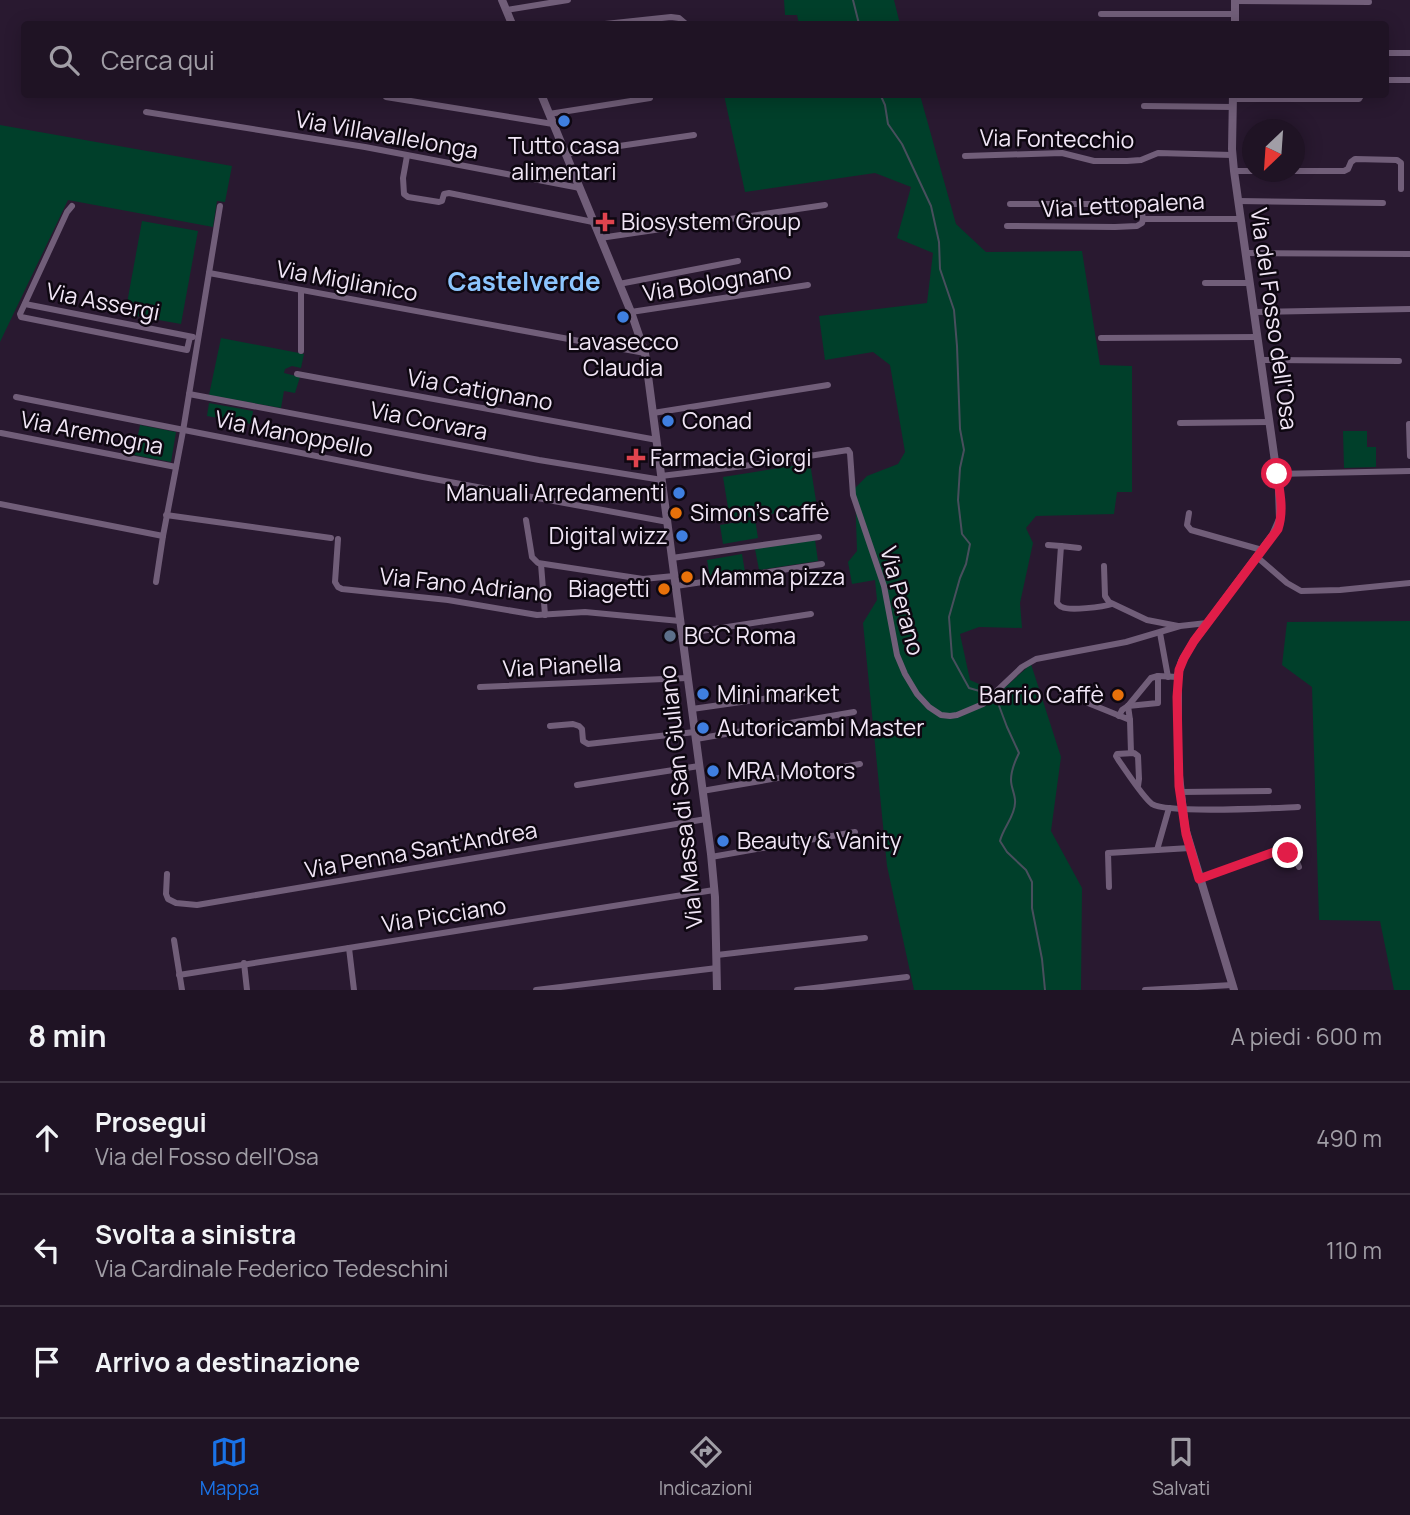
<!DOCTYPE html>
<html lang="it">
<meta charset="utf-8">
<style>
body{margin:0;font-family:Manrope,sans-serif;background:#2c2031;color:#f1f3f6}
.compass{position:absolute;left:1242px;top:119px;width:63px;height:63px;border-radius:50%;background:#1f1324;box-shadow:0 4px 18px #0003;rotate:205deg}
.stop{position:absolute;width:21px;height:21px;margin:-16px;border:5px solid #e11d48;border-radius:50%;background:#fff}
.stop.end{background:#e11d48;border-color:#fff;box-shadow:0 2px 7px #0008}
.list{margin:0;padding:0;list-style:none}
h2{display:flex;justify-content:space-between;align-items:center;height:91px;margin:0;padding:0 28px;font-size:30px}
h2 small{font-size:23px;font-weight:400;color:#a19ea6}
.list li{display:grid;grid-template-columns:46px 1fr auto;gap:21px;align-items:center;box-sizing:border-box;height:112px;padding:0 28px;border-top:2px solid #3c3241}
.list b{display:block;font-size:26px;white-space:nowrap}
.list p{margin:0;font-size:23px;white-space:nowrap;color:#a19ea6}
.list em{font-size:23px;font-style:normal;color:#a19ea6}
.icon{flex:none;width:38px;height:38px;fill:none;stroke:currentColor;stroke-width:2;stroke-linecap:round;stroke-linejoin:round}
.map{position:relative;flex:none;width:1410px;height:990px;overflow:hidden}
.search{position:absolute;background:#1f1324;box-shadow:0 4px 18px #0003;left:21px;right:21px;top:21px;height:77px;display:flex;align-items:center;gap:18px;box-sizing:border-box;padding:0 24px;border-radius:7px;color:#a19ea6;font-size:26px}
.sheet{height:427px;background:#1f1324}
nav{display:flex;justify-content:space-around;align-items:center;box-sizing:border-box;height:98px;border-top:2px solid #3c3241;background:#1f1324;font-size:19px;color:#a19ea6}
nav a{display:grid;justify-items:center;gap:4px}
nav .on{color:#1a73e8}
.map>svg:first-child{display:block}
.green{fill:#003f2a}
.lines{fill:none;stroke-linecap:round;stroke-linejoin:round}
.stream{stroke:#484f5d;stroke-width:2}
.minor{stroke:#715e79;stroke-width:6}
.tertiary{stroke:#715e79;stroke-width:8}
.route{stroke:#e11d48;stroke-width:9}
.shop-dot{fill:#3f7fe0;stroke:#0e0711;stroke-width:2.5}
.health-dot{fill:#e0444e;stroke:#0e0711;stroke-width:2.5}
.food-dot{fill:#e8710a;stroke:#0e0711;stroke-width:2.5}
.service-dot{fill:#5c6f8a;stroke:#0e0711;stroke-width:2.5}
.labels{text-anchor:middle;stroke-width:5;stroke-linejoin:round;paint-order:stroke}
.street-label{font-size:23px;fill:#f1e6f6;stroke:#0e0711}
.poi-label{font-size:23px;fill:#f1e6f6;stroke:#0e0711;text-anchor:start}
.quarter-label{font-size:26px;font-weight:bold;fill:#8cc5fe;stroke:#0e0711}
</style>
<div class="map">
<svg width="1410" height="990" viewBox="0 0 1410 990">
<rect width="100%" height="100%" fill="#291930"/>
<g class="green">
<polygon points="784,0 894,0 900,24 799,24 797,15 785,15"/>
<polygon points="724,95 920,95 956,224 986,252 1082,251 1100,365 1132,366 1132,492 1117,492 1114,514 1036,516 1026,528 1033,543 1020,603 1022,628 979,627 960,634 970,680 999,693 1031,664 1061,757 1051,831 1082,888 1081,990 914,990 887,866 863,623 877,600 875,580 852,584 848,562 857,551 855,488 867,476 898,464 905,452 890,365 873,352 825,360 819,316 927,303 933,253 897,238 911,187 875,173 745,192"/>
<polygon points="0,125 232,166 225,202 217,201 213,227 68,200 0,342"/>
<polygon points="142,221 198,231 181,324 125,314"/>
<polygon points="221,338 304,354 301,368 292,366 285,369 284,373 300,377 295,393 284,391 281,408 209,395"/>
<polygon points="209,403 253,411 251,424 207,416"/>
<polygon points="140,425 176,432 171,462 134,455"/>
<polygon points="1343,431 1367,431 1367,447 1376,447 1376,467 1344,468"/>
<polygon points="810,463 817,507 730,520 723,477"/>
<polygon points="755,519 758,538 723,544 720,525"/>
<polygon points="815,540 818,561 759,570 755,549"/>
<polygon points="742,554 745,572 710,578 707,560"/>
<polygon points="1410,621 1410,990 1394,990 1380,921 1319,920 1312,687 1282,665 1287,622"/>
</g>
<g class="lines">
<g class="stream">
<polyline points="853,0 859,24"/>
<polyline points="880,94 885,105 888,124 902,144 931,206 939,242 940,269 954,310 957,346 960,429 964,450 960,468 958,500 962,534 970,544 966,564 960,578 949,617 952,657 969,688 983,692 989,696"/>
<path d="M 994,699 L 998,703 L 1007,727 L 1019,753 C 1015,761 1011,771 1011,780 C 1011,788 1016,796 1015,803 C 1015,816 1003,828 1000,841 L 1007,852 L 1026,870 L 1032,882 L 1032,908 L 1042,959 L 1045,990"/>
</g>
<g class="minor">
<polyline points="1235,1 1369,2"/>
<polyline points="506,10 568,0"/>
<polyline points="1101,14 1235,14"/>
<polyline points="605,24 671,17 679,18 686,24"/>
<polyline points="1386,53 1410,53"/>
<polyline points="1386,80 1410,80"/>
<polyline points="386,97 553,124"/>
<polyline points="1233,99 1359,99 1362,94"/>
<polyline points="1144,106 1233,107"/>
<polyline points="146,112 365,147 580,188"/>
<polyline points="549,114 650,98"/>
<polyline points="565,154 694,135"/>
<polyline points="407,156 403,178 404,194 408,197 439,202 442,201 444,194 449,193 593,222"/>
<polyline points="965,156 1062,153 1094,161 1127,161 1141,160 1158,153 1232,155"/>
<polyline points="1234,171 1252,171"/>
<polyline points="1294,171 1344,171 1348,169 1351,162 1355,159 1397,160 1401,163 1401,189"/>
<polyline points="1238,201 1383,203"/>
<polyline points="1010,204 1135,204 1141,207 1143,219"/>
<polyline points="72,206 67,212 20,314 21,317 187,350 190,337"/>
<polyline points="1007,226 1115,227 1137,226 1142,223 1143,219 1240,219"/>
<polyline points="600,238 825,205"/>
<polyline points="1246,253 1410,254"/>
<polyline points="209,273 645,353"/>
<polyline points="1205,283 1249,283"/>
<polyline points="619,284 738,261"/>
<polyline points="25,304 193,337"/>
<polyline points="631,312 808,285"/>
<polyline points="1253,312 1410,309"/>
<polyline points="1101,338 1257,337"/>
<polyline points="301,351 301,291"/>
<polyline points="1260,360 1399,361"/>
<polyline points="297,374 657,440"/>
<polyline points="189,394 539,460 662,480"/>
<polyline points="16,397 423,477 668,522"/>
<polyline points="653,413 828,385"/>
<polyline points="1180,423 1269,422"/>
<polyline points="1409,424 1410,456"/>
<polyline points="1,433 176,467"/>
<polyline points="1277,474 1410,471"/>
<polyline points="661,476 744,466 848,450 850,453 853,495 884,586 897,655 905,674 917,694 929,707 941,715 950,716 957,715 983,704 1022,667 1036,659 1126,642 1180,626 1207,623"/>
<polyline points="0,504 163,536 183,431 220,206"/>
<polyline points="1189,513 1187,525 1191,530 1262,550"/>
<polyline points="166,515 331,538"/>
<polyline points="526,520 532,557 538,563 643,579 674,576"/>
<polyline points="338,539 335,582 338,587 342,589 448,600 537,615 585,612 680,621"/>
<polyline points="1048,545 1061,546"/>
<path d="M 1079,548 L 1061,546 L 1057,603 C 1059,605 1060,607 1062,607 C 1069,611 1103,607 1112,604"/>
<polyline points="1257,557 1287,583 1301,591 1340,590 1410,583"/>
<polyline points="672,558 819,537"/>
<polyline points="541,564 545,615"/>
<polyline points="1104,566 1105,596 1109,602 1147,620 1178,626"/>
<polyline points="156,582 163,536"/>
<polyline points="676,586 822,564"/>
<polyline points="1160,633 1168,677"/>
<polyline points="682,634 811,614"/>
<polyline points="480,687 687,678"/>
<polyline points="1088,703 1130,720 1128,706"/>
<polyline points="1128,706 1158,703 1158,676"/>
<polyline points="692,709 812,692"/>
<polyline points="1119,716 1122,710 1128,706 1151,678 1158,676 1178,677"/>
<polyline points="1130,720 1131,753"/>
<polyline points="550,726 573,724 579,726 582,729 583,741 588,744 695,732"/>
<polyline points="696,739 854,712"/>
<polyline points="577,785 699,766"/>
<path d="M 1138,786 L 1139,779 L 1138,756 L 1134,753 L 1117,754 L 1116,756 L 1119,761 C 1127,772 1142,796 1152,804 C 1168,814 1273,808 1298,807"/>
<polyline points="702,791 860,764"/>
<polyline points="1180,792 1269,791"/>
<polyline points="1157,850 1169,808"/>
<polyline points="711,857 855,832"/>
<polyline points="167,874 166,894 168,899 176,903 197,905 706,819"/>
<path d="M 1199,879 L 1279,851 C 1289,852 1296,858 1299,867"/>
<polyline points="1109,887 1108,853 1190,848"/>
<polyline points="174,940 182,990"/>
<polyline points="349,948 354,990"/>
<polyline points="717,955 865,938"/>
<polyline points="244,963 247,990"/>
<polyline points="179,975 714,890"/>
<polyline points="536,990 717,968"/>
<polyline points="797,990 907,977"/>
<polyline points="1145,990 1232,985"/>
</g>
<g class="tertiary">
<polyline points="502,0 512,24"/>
<polyline points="1235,24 1235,0"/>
<polyline points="541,94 631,312 645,353 711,854 715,897 717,990"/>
<polyline points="1233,94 1232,149 1234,171 1279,490 1280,519 1273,535 1194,641 1182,661 1178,675 1178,767 1185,828 1234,990"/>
</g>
</g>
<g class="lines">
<path class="route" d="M 1277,474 C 1280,492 1284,511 1278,529 L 1194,641 L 1184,658 L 1179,670 L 1177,697 L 1179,786 L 1186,834 L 1199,879 L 1277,851 L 1288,853"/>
</g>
<g class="shop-dot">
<circle cx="564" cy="121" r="7"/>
<circle cx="623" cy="317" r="7"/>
<circle cx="668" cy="421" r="7"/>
<circle cx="679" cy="493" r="7"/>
<circle cx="682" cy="536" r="7"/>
<circle cx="703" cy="694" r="7"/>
<circle cx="703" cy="728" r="7"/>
<circle cx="713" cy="771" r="7"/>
<circle cx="723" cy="841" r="7"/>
</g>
<g class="health-dot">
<path d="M601.5 211.5h7v7h7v7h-7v7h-7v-7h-7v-7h7z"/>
<path d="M632.5 447.5h7v7h7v7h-7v7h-7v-7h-7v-7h7z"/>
</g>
<g class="food-dot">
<circle cx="676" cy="513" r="7"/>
<circle cx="687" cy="577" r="7"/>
<circle cx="664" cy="589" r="7"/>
<circle cx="1118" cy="695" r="7"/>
</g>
<circle class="service-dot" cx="670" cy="636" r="7"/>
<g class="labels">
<g class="street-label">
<text transform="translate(387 135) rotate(10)" y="8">Via Villavallelonga</text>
<text transform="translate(1057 139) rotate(1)" y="8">Via Fontecchio</text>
<text transform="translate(1123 205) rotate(-3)" y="8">Via Lettopalena</text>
<text transform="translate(347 281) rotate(10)" y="8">Via Miglianico</text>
<text transform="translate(717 282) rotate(-9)" y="8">Via Bolognano</text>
<text transform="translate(103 302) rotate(11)" y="8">Via Assergi</text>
<text transform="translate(1274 319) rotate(82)" y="8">Via del Fosso dell'Osa</text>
<text transform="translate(480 390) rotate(10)" y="8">Via Catignano</text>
<text transform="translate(429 421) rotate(11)" y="8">Via Corvara</text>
<text transform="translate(92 433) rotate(11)" y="8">Via Aremogna</text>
<text transform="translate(294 434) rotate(11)" y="8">Via Manoppello</text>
<text transform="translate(466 585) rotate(6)" y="8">Via Fano Adriano</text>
<text transform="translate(902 601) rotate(75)" y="8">Via Perano</text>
<text transform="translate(562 666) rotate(-3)" y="8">Via Pianella</text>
<text transform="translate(681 797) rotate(-96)" y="8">Via Massa di San Giuliano</text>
<text transform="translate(421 850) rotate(-10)" y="8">Via Penna Sant'Andrea</text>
<text transform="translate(444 915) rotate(-9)" y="8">Via Picciano</text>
</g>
<g class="poi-label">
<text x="564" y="154" text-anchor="middle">Tutto casa<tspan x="564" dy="26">alimentari</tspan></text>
<text x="621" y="230">Biosystem Group</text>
<text x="623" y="350" text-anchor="middle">Lavasecco<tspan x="623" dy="26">Claudia</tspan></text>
<text x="682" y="429">Conad</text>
<text x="650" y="466">Farmacia Giorgi</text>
<text x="665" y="501" text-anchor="end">Manuali Arredamenti</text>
<text x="690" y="521">Simon's caffè</text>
<text x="668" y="544" text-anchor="end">Digital wizz</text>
<text x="701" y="585">Mamma pizza</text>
<text x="650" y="597" text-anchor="end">Biagetti</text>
<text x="684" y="644">BCC Roma</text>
<text x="717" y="702">Mini market</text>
<text x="1104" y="703" text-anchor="end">Barrio Caffè</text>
<text x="717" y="736">Autoricambi Master</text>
<text x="727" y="779">MRA Motors</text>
<text x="737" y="849">Beauty &amp; Vanity</text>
</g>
<g class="quarter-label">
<text x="524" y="291">Castelverde</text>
</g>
</g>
</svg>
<svg class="compass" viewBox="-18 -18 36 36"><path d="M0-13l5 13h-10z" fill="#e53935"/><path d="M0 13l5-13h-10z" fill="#a19ea6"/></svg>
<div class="stop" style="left:1277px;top:474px"></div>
<div class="stop end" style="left:1288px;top:853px"></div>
<div class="search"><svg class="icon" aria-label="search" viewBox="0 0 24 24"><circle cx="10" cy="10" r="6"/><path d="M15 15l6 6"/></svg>Cerca qui</div>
</div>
<section class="sheet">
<h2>8 min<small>A piedi · 600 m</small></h2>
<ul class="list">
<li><svg class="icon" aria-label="ahead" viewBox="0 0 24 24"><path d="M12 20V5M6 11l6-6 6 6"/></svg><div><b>Prosegui</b><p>Via del Fosso dell'Osa</p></div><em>490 m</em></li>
<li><svg class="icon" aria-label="left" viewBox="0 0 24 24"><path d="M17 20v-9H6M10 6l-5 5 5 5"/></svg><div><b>Svolta a sinistra</b><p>Via Cardinale Federico Tedeschini</p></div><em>110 m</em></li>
<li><svg class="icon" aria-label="arrive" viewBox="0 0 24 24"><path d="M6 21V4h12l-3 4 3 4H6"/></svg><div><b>Arrivo a destinazione</b></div></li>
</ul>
</section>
<nav>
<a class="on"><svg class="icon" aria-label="map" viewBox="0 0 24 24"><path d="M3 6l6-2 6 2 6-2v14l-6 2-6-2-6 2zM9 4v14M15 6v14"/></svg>Mappa</a>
<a><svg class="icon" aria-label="directions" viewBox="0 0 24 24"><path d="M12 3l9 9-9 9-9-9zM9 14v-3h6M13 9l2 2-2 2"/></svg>Indicazioni</a>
<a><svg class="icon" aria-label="saved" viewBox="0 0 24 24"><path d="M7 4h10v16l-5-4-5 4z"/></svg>Salvati</a>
</nav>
